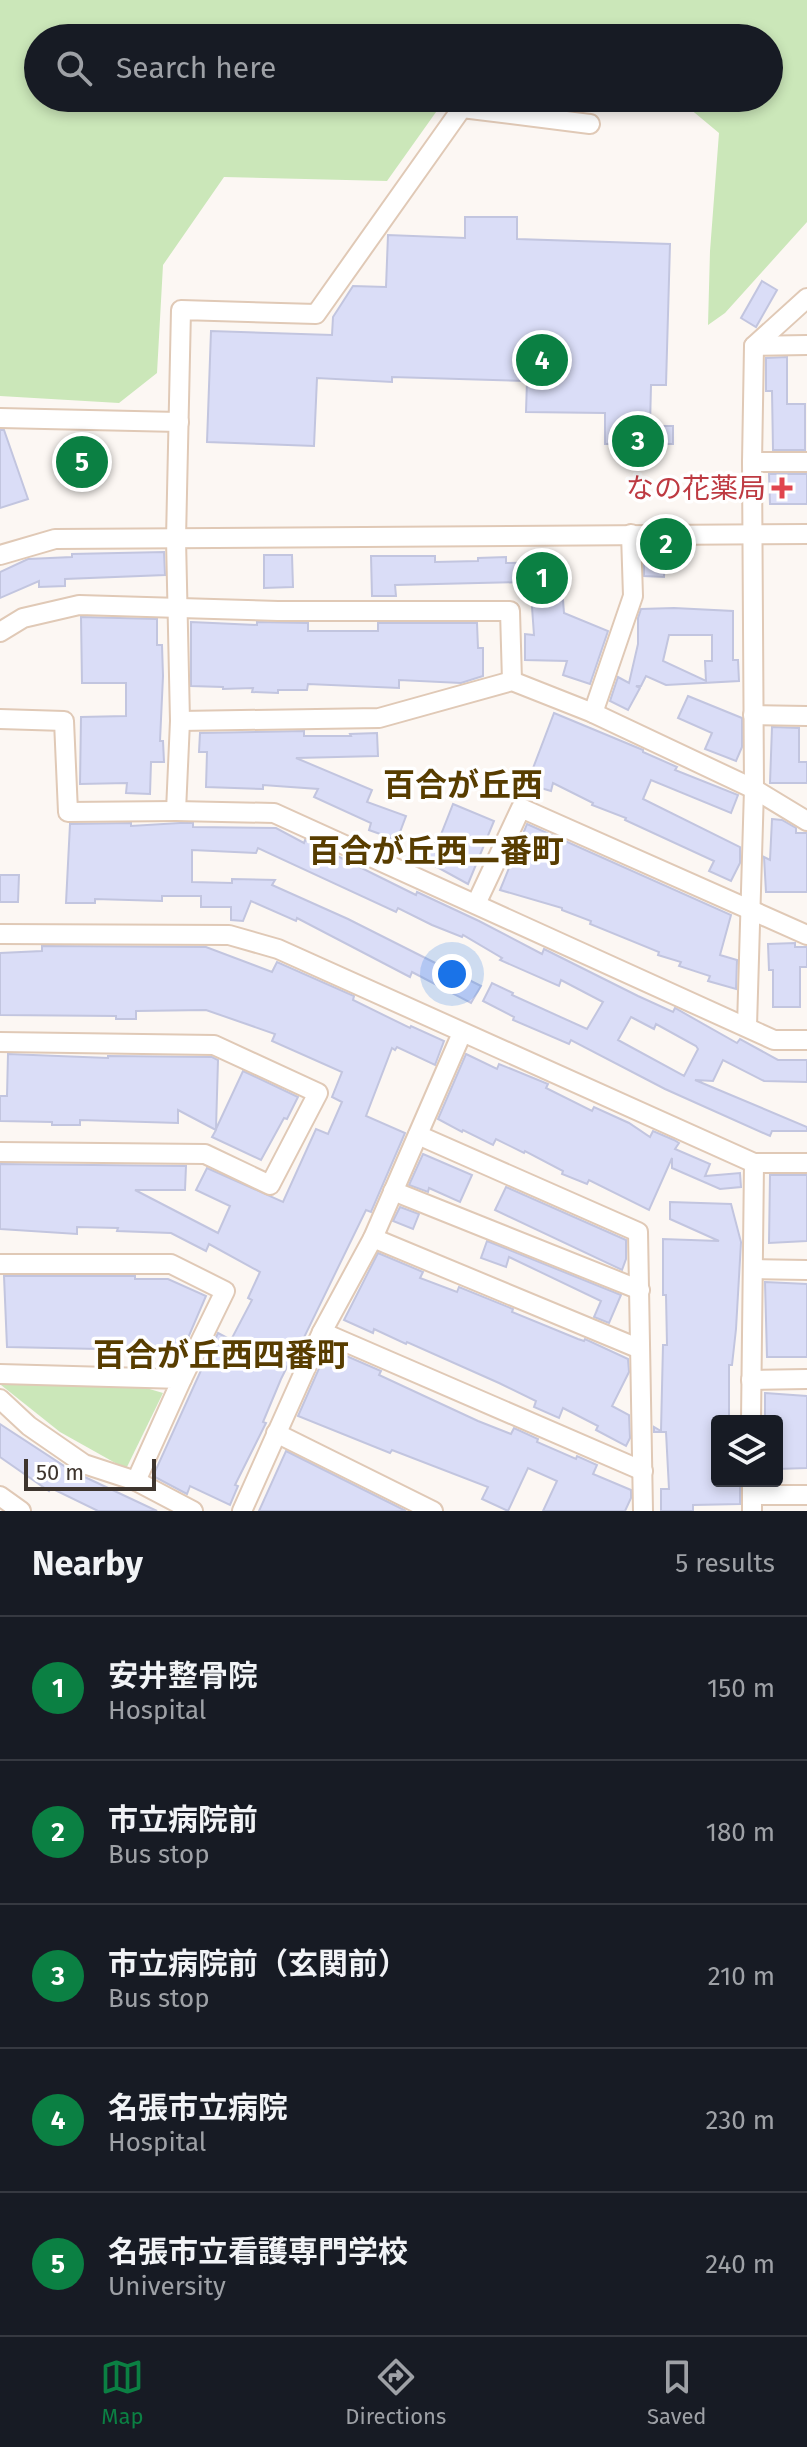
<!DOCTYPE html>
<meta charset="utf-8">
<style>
body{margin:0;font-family:"Fira Sans","Noto Sans JP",sans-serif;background:#20242c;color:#f1f3f6}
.controls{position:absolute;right:24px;bottom:24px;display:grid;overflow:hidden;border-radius:8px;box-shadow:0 4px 12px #0003}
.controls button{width:72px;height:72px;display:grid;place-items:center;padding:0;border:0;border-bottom:2px solid #363941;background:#171b24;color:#f1f3f6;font:40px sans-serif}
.scale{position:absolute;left:24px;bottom:20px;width:132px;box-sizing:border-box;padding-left:8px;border:4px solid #3e352e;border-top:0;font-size:22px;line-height:28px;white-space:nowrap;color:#3e352e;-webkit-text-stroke:6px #fff;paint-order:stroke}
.you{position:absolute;left:452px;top:974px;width:28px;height:28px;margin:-20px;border:6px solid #fff;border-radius:50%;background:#1a73e8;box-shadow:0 0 0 12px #1a73e833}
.badge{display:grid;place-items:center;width:52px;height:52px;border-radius:50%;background:#0b8043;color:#fff;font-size:26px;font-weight:700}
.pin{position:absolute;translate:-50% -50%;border:4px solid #fff;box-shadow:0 2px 8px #0006}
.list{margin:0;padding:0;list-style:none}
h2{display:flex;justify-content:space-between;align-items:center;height:104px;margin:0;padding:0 32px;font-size:34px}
h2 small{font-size:26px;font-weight:400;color:#9ea1a6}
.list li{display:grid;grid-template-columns:52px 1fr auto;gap:24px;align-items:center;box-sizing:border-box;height:144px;padding:0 32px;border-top:2px solid #363941}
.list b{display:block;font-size:30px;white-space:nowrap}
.list p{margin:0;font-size:26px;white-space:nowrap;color:#9ea1a6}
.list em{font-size:26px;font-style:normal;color:#9ea1a6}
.icon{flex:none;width:44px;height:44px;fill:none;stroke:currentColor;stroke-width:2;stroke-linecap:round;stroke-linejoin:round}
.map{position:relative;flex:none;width:807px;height:1511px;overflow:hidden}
.search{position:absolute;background:#171b24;box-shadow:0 4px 12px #0003;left:24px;right:24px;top:24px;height:88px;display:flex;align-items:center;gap:20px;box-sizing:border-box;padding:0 28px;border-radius:44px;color:#9ea1a6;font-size:30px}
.sheet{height:824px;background:#171b24}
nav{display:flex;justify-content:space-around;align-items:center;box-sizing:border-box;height:112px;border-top:2px solid #363941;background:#171b24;font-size:22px;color:#9ea1a6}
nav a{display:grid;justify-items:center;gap:4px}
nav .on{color:#0b8043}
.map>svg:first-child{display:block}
.green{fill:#cbe7b9}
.building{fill:#daddf7;stroke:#c2c5df;stroke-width:2;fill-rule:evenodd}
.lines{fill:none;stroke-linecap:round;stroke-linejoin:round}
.minor-casing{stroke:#e0c9b6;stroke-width:22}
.minor{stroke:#fff;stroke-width:18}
.health-dot{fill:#e0444e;stroke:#fff;stroke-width:3}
.labels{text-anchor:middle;stroke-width:7;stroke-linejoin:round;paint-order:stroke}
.health-label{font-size:28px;fill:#be3a42;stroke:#fff;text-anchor:end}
.quarter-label{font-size:32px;font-weight:bold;fill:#583d00;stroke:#fff}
</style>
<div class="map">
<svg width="807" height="1511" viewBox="0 0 807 1511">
<rect width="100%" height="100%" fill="#fcf7f3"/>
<g class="green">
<polygon points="0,0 807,0 807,222 725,313 708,325 710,251 719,133 677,98 769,98 769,38 38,38 38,98 446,98 387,181 224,177 163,265 157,373 119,403 0,396"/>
<polygon points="1,1385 136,1385 163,1393 126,1469 60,1432"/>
</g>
<g class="building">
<polygon points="465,217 517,217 517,239 670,244 666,385 651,385 650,426 673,426 673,444 605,444 605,413 526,412 527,381 392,377 392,382 317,378 314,446 207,442 211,331 332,335 333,317 353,286 386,287 388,235 465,238"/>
<polygon points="762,281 777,290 756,327 741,318"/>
<polygon points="787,357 787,404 805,404 805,450 773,450 772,391 766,391 766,358"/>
<polygon points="0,430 4,430 28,499 0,508"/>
<polygon points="769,474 807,474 807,504 770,504"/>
<polygon points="164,552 165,575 65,579 65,586 39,587 39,581 0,598 0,572 28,559 72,557 72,554"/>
<polygon points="644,552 665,553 664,577 644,576"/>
<polygon points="264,555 292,555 293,587 264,588"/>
<polygon points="371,556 435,556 435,562 478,561 478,558 506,557 506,563 557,562 557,601 563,600 564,613 608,631 590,684 563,675 567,661 525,660 525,634 534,635 531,593 526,593 526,582 395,585 396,596 372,596"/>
<path d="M 674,608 L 733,611 L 733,660 L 738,660 L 739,681 L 666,685 L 646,676 L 641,686 L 636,686 L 640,688 L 628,710 L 610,701 L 618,677 L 629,683 L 638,644 L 638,618 L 641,609 ZM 669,635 L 712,635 L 712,661 L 705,661 L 706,681 L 663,661 Z"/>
<polygon points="81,617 157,619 157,645 162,645 163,676 160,741 163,741 164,762 151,762 150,794 126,793 127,783 80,784 81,717 126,716 126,683 82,683"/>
<polygon points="191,622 257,625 257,622 308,623 308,631 378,631 378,623 477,623 478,648 483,648 483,676 461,683 399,680 399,688 308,684 307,690 278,690 278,693 252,692 253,688 223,689 223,687 191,686"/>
<polygon points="688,696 742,718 742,747 736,761 705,749 712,733 678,718"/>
<polygon points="554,713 643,750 643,752 677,767 675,770 738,795 731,813 651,780 643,799 740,847 740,863 731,881 709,871 714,861 625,820 626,818 592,805 593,803 553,783 551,791 527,784"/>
<polygon points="772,727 799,728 799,762 807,762 807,783 770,783"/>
<polygon points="304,731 304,736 351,736 350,734 377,733 378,756 296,758 372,790 367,802 406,816 397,840 369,830 371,823 314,797 318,789 263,785 263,789 206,787 207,752 199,752 200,733"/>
<polygon points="453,804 494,821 468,884 426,861 436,841 438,842"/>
<polygon points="772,819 782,820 796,828 796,833 807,833 807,892 766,892 764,857 770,860"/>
<path d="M 131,823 L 131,826 L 180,823 L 193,823 L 193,827 L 276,828 L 304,843 L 305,840 L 416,895 L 417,892 L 479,921 L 542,954 L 544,949 L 638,996 L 673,1012 L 675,1008 L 737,1043 L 740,1039 L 778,1060 L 807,1060 L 807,1082 L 764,1081 L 723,1060 L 713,1081 L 695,1080 L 807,1127 L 807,1131 L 772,1131 L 770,1136 L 665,1089 L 571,1040 L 569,1044 L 513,1020 L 514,1017 L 483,1001 L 492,983 L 513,993 L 512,995 L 587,1029 L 603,1002 L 561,980 L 559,986 L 500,960 L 502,958 L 463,935 L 462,937 L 432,925 L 398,908 L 396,912 L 258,848 L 256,853 L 192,850 L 192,882 L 232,883 L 232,879 L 275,880 L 272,885 L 348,919 L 481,986 L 471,1003 L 412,972 L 410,977 L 297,918 L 296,921 L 251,901 L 243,921 L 231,920 L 231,907 L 201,907 L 201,896 L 162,896 L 162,901 L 95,899 L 95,903 L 66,903 L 70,824 ZM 631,1017 L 654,1029 L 656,1024 L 696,1046 L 698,1049 L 684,1076 L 618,1040 Z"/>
<polygon points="527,824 731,915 720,955 737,960 736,989 708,981 710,976 679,966 681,962 658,955 659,952 590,924 591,921 562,910 562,908 500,890"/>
<polygon points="0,875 19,875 18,902 0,902"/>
<polygon points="795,943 795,947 807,947 807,967 800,967 800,1007 773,1007 773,970 769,970 768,944"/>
<polygon points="42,946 206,947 272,972 277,962 354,996 353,1000 410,1028 411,1026 444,1041 435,1065 397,1047 395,1050 392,1048 366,1116 405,1133 371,1212 366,1210 295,1356 293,1355 281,1379 263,1422 266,1423 235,1485 238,1486 230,1505 190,1486 187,1494 153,1476 218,1333 231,1340 252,1300 248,1298 260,1272 209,1244 206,1251 171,1233 117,1231 118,1228 77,1227 77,1234 0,1229 0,1164 186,1166 185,1190 135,1190 218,1233 230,1206 196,1190 207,1168 283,1202 316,1129 328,1134 342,1102 332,1097 342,1072 272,1041 275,1034 206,1010 136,1011 136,1019 116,1019 116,1016 0,1015 0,953 42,951"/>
<polygon points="8,1054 108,1058 108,1056 212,1057 218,1060 216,1129 243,1071 298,1097 287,1119 284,1118 261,1160 212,1137 216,1130 178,1110 178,1123 80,1120 80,1125 52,1125 52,1122 0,1121 0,1096 7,1096"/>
<polygon points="466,1054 497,1069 499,1064 548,1084 546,1088 592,1111 594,1107 629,1123 650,1137 653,1131 674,1140 679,1143 675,1149 710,1164 705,1176 740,1173 741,1187 720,1189 672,1168 672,1158 649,1210 589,1180 587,1184 562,1174 563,1171 525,1151 524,1153 496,1139 493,1145 463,1130 462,1132 438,1119"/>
<polygon points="423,1154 472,1175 460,1202 429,1188 428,1192 409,1185"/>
<polygon points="770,1175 807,1175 807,1241 769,1243"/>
<polygon points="506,1187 626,1240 626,1259 622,1270 495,1210"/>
<polygon points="670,1202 731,1204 741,1242 736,1329 732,1365 729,1365 729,1421 717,1421 717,1481 740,1481 740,1504 693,1505 693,1511 661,1511 661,1489 669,1489 666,1432 654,1432 654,1427 661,1431 663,1345 667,1345 666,1295 663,1295 663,1239 719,1241 670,1219"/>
<polygon points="400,1207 419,1214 413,1229 393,1221"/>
<polygon points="487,1241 621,1295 609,1323 594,1317 601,1301 509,1257 506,1267 481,1258"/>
<polygon points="378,1253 423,1272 420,1278 457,1292 459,1287 513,1309 512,1312 578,1339 584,1341 585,1339 628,1359 629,1372 612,1406 629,1415 630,1438 626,1446 596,1430 598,1426 563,1408 559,1418 534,1407 536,1401 499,1383 407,1342 406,1344 374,1329 373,1333 344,1320"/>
<polygon points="4,1276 135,1276 135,1279 168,1279 206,1296 182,1352 167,1346 98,1346 98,1349 7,1347"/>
<polygon points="765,1282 807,1284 807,1357 767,1357"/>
<polygon points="328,1348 381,1371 379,1375 478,1421 511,1434 514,1428 538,1439 537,1442 576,1459 577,1456 597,1465 593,1474 631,1490 631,1498 625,1511 543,1511 557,1481 528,1468 508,1511 482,1499 488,1487 392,1450 390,1453 298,1416"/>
<polygon points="765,1393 807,1396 807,1468 777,1469 777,1421 765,1421"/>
<polygon points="0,1424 72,1471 157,1511 98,1511 51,1488 49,1491 0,1457"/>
<polygon points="286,1451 406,1511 259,1511"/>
</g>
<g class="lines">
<defs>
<g id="minor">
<polyline points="590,124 462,108 316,314 181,310 176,539 180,721 176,811 274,813 774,1040 807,1040"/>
<polyline points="754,346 807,345"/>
<polyline points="0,418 179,422"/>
<polyline points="752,462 807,462"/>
<polyline points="0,555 55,539 807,534"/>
<polyline points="0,632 23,618 79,605 278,611 510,611 512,681"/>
<polyline points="593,713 633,596 631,534"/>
<polyline points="753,715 807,716"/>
<polyline points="0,719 64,721 68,812 176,811"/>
<polyline points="180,721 379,718 512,681 593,713 754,789 807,821"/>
<polyline points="476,904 521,808 807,935"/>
<polyline points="0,934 229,935 278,949 754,1163 807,1163"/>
<polyline points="747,1026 754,789 752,462 754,346 807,298"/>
<polyline points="0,1042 214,1045 318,1093 270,1185 205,1154 0,1152"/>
<polyline points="418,1135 638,1232 643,1511"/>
<polyline points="393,1191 640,1290"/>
<polyline points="373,1238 640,1349"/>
<polyline points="0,1264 171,1264 225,1291 182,1379"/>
<polyline points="753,1269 807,1270"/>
<polyline points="322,1332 643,1471"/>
<polyline points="0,1374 182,1379 136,1481"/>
<polyline points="751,1380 807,1379"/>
<polyline points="0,1399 29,1426 84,1464 136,1481 193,1511"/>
<polyline points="751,1421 754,1163"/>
<polyline points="276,1433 433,1511"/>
<polyline points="752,1481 752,1511"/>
<polyline points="753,1495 807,1495"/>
<polyline points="0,1496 21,1511"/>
<polyline points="242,1511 322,1332 373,1238 462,1033"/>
</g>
</defs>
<use href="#minor" class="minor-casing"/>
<use href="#minor" class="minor"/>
</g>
<path class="health-dot" d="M778 476h8v8h8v8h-8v8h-8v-8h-8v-8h8z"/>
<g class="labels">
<g class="health-label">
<text x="766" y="498">なの花薬局</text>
</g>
<g class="quarter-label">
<text x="463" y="796">百合が丘西</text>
<text x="436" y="862">百合が丘西二番町</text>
<text x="221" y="1366">百合が丘西四番町</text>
</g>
</g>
</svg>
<div class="controls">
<button><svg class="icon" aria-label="layers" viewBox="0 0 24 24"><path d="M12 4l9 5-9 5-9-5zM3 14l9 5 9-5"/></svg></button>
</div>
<div class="scale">50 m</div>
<div class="you"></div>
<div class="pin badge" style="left:542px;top:578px">1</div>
<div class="pin badge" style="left:666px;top:544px">2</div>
<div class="pin badge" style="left:638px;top:441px">3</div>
<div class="pin badge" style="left:542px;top:360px">4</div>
<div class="pin badge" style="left:82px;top:462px">5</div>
<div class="search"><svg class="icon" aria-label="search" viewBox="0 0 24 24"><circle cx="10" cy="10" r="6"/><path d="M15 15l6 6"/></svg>Search here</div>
</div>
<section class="sheet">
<h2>Nearby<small>5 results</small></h2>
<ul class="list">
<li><span class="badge">1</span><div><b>安井整骨院</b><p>Hospital</p></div><em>150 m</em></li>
<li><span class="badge">2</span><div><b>市立病院前</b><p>Bus stop</p></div><em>180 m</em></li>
<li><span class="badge">3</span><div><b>市立病院前（玄関前）</b><p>Bus stop</p></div><em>210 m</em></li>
<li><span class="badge">4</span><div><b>名張市立病院</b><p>Hospital</p></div><em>230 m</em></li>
<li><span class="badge">5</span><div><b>名張市立看護専門学校</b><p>University</p></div><em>240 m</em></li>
</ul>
</section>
<nav>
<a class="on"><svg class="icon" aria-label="map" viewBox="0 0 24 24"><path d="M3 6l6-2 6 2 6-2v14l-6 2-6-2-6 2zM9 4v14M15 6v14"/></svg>Map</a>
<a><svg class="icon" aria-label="directions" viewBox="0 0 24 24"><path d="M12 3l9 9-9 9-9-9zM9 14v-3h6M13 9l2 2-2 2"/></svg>Directions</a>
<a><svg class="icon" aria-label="saved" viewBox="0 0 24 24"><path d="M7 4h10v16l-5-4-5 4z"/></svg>Saved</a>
</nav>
